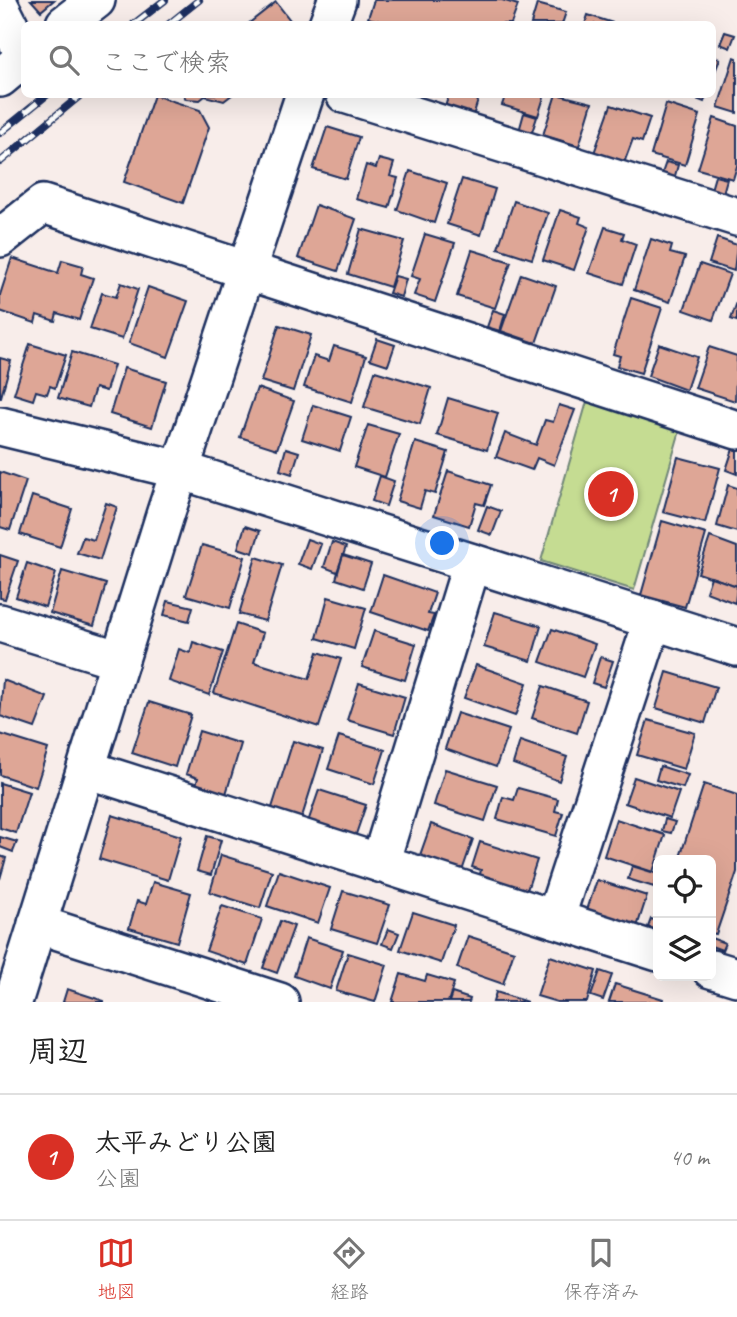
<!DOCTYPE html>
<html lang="ja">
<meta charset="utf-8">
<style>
body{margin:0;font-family:Caveat,"Klee One",sans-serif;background:#f2f2f2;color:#222}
.controls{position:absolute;right:21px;bottom:21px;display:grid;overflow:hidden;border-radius:10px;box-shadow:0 7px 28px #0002}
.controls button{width:63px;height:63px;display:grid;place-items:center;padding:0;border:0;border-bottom:2px solid #e0e0e0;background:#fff;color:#222;font:35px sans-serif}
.you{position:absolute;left:443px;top:544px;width:24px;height:24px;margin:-18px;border:5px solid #fff;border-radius:50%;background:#1a73e8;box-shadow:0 0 0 10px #1a73e833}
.badge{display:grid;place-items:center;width:46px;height:46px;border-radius:50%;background:#d93025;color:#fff;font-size:23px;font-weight:700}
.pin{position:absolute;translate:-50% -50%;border:4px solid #fff;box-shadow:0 2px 7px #0006}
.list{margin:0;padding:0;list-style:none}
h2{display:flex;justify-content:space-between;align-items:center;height:91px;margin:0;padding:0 28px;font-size:30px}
h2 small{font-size:23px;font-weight:400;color:#767676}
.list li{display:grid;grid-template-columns:46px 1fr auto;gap:21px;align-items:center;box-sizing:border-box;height:126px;padding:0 28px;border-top:2px solid #e0e0e0}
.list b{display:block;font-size:26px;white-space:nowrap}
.list p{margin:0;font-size:23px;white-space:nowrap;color:#767676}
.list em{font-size:23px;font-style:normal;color:#767676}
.icon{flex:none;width:38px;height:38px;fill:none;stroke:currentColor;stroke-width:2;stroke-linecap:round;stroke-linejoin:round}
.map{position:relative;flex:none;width:737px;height:1002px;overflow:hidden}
.search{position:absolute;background:#fff;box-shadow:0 7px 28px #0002;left:21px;right:21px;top:21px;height:77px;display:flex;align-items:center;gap:18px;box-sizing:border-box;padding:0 24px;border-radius:10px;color:#767676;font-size:26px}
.sheet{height:217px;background:#fff}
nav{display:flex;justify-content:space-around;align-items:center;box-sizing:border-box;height:98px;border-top:2px solid #e0e0e0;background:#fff;font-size:19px;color:#767676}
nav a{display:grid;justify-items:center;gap:4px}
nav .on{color:#d93025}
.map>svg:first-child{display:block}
.green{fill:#c5dc92;stroke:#708678;stroke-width:2}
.building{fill:#dea696;stroke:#1b2f5e;stroke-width:2}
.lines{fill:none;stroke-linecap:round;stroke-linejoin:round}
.street-casing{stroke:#1b2f5e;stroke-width:42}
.street{stroke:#fff;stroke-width:37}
.rail-casing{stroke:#1b2f5e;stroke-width:8}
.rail{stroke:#fff;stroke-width:5;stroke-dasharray:16;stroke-linecap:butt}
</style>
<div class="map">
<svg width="737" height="1002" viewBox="0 0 737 1002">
<rect width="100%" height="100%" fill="#f8edea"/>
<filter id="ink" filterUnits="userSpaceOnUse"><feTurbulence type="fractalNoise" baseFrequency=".0143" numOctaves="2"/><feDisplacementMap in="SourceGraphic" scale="14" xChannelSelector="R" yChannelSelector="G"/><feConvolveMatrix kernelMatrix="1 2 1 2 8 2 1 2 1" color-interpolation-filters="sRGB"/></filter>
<g filter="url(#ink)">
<polygon class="green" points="588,398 681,427 634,590 541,561"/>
<g class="building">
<polygon points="31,0 54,0 41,11"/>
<polygon points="374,0 502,0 518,5 511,24 390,24 368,18"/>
<polygon points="276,2 293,24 248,24"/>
<polygon points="537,4 566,12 562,24 531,24"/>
<polygon points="588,15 616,24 585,24"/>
<polygon points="725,32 735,35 730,48 720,44"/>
<polygon points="712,56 720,59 712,79"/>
<polygon points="734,57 737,58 737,113 718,107"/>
<polygon points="183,94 233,94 224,101 205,96 200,100 186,99"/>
<polygon points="449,94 480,94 473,116 445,107"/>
<polygon points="506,94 545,94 538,116 502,105"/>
<polygon points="556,94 592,103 579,146 543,135"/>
<polygon points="684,94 707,94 704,102"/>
<polygon points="154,95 200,110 209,127 183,203 124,182"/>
<polygon points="666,104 700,115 685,165 651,155"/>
<polygon points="611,105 650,118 642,142 633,139 624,163 594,153"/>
<polygon points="524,113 537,117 531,135 519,131"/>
<polygon points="714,118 737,126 737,166 733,179 698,169"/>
<polygon points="327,127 359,137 346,179 313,169"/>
<polygon points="379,159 394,163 390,176 398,178 389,208 356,199 366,165 376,168"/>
<polygon points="666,162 678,165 673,183 660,179"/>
<polygon points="410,171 447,183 434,223 397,210"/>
<polygon points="715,176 727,179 722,197 710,193"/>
<polygon points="462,179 495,189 481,235 447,224"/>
<polygon points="514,201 548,213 532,259 498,248"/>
<polygon points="316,205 356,219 338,271 298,258"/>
<polygon points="560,210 581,217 579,223 589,227 574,270 543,260"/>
<polygon points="605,227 624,233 622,239 636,244 623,284 589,273"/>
<polygon points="361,229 404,241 390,287 348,274"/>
<polygon points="425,234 455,243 435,302 414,295 420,279 411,276"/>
<polygon points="717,238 737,245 734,271 709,263"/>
<polygon points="651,239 672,246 670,253 685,257 670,302 634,290"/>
<polygon points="472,250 511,262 495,308 457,296"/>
<polygon points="12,258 58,273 62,260 83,266 81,274 93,278 79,320 57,313 55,321 37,315 35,323 0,311 0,295"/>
<polygon points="700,264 730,274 713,320 684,310"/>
<polygon points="521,274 556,286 536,343 501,331"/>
<polygon points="395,276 406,279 401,297 389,293"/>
<polygon points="121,283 138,289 122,339 90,329 102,293 116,297"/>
<polygon points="148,287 188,301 168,357 129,343"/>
<polygon points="631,298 662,308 641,373 617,366 620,356 613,354"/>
<polygon points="737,302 737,321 731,319"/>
<polygon points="493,310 505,314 500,331 487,327"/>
<polygon points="279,325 311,335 293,391 261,381"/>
<polygon points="377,339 395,345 388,365 370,359"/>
<polygon points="30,344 66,355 55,388 50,386 47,394 36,391 33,400 14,394"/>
<polygon points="659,344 697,357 686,390 648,376"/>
<polygon points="334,346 366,356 352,402 304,387 314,356 329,361"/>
<polygon points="709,347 737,356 735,401 695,388"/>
<polygon points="72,352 114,365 106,391 95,388 89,407 58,398"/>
<polygon points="0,358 11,361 1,397 0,397"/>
<polygon points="124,368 166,381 152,427 110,414"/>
<polygon points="375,371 431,388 420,424 364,407"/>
<polygon points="257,388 294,401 277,449 240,437"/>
<polygon points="448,398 498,413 487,450 437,435"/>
<polygon points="313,405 351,417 340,451 302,439"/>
<polygon points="559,405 575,410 554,465 537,458 532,470 496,457 505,433 536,445 545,420 553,422"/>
<polygon points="368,425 399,434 385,477 354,467"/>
<polygon points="415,442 448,452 435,494 425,491 420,508 397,501"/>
<polygon points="286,448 299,452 292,474 280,470"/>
<polygon points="733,449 737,450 737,474 726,470"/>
<polygon points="678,457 720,468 705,523 663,512"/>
<polygon points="448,471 491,485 484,505 476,503 469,526 434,515"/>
<polygon points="0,472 26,481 10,530 0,527"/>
<polygon points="380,476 394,481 386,506 372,501"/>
<polygon points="728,485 737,488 737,532 717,526"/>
<polygon points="32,496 72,509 60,547 20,534"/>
<polygon points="106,503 117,507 100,560 77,553 83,537 94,540"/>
<polygon points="487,506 501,511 492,535 478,530"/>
<polygon points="662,521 706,534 685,607 641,595"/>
<polygon points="245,526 260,531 253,553 238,548"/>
<polygon points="710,537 737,547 737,586 698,573"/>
<polygon points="307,539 321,544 312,569 298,564"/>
<polygon points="332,542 346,547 337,572 324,567"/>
<polygon points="202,545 245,557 230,608 186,595"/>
<polygon points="0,555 18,561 5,599 0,598"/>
<polygon points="343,555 371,564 363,588 336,579"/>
<polygon points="256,557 282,565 265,621 239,614"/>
<polygon points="27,563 56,573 45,607 16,597"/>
<polygon points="62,571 106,584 94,626 50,613"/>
<polygon points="383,575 435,593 428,614 434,615 428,631 371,612"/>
<polygon points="711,577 737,586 735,603 706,592"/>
<polygon points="328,597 366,608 354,649 317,638"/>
<polygon points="168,601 193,607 189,621 164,615"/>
<polygon points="495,612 541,626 531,661 484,647"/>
<polygon points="236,624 263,633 254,662 309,679 318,652 341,659 319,727 214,693"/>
<polygon points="552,629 595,644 583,677 540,662"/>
<polygon points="374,631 416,644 405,680 362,667"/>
<polygon points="193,642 223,652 209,695 169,681 179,649 190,653"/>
<polygon points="600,657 613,661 604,687 592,683"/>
<polygon points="476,665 527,683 515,716 464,698"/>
<polygon points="667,672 716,687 705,723 656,708"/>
<polygon points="3,680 47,697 35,728 0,716"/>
<polygon points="359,683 405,697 394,734 347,720"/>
<polygon points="543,686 587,701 577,733 532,718"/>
<polygon points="149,702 191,715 175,767 132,753"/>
<polygon points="457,713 509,730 496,767 445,749"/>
<polygon points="648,720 695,733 684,769 637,755"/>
<polygon points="199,731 241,744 226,794 196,785 198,778 186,774"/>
<polygon points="0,734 48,749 36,787 0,775"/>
<polygon points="339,736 385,750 374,784 328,769"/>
<polygon points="293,741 323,750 301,820 271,811"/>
<polygon points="520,741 567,757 559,781 513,764"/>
<polygon points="660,766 688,775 683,788 656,780"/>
<polygon points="445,769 497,785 485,821 434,805"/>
<polygon points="634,777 679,792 670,818 625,803"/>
<polygon points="0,783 29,792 16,833 0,828"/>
<polygon points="704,784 737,795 737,872 716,934 711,933 711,860 679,860"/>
<polygon points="518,788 558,799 555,811 563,813 556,836 497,819 503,797 514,800"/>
<polygon points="319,790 366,805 354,840 307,825"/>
<polygon points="112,815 181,836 168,880 99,859"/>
<polygon points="616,819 665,835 653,872 604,856"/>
<polygon points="665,819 675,822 671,833 662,831"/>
<polygon points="431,824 473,839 461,874 419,858"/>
<polygon points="207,836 221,840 211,875 197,871"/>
<polygon points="0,837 17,842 13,852 0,847"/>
<polygon points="480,842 537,860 526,893 479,878 481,870 472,867"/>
<polygon points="221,855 272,871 260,908 210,892"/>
<polygon points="0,856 6,858 0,879"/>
<polygon points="632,866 658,874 654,887 628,879"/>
<polygon points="279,871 330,888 318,923 267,906"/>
<polygon points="597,880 647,896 637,927 587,910"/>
<polygon points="153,882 191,893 177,942 129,928 137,901 146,904"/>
<polygon points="343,891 390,905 377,943 331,929"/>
<polygon points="222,906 262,919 247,965 206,951"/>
<polygon points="413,912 454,925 441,963 400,950"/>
<polygon points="651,919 658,921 658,930 648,927"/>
<polygon points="280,921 294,926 277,973 263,968"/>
<polygon points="388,929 399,933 393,948 382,944"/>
<polygon points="468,936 514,951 503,984 457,968"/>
<polygon points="306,938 343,950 330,989 294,976"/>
<polygon points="711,938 725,943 722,950 711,946"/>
<polygon points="348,953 387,965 375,1002 336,991"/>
<polygon points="550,956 596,971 587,1002 557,1002 537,996"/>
<polygon points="600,971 612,975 603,1000 591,996"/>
<polygon points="401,974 425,981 427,975 454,983 448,1002 392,1002"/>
<polygon points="615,984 663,999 662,1002 609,1002"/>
<polygon points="67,989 104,1001 104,1002 63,1002"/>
<polygon points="496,992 527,1002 493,1002"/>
<polygon points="452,993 470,999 469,1002 449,1002"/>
</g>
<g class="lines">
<defs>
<g id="street">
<polyline points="0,7 24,54"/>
<polyline points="65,24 96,0"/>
<polyline points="328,24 337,0"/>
<polyline points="0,78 24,58"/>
<polyline points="345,94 737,217"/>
<polyline points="0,238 43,204 737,430"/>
<polyline points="0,426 180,470 737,647"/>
<polyline points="0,623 120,660"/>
<polyline points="86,769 658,952"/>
<polyline points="380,863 472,563"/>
<polyline points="555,919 653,620"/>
<polyline points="37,924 280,1002"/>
<polyline points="711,969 737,977"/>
<polyline points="13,1002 166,512 305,94"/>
</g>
</defs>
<use href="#street" class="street-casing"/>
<use href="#street" class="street"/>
<defs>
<g id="rail">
<polyline points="134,24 165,0"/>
<polyline points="169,24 199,0"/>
<polyline points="0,133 48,94"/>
<polyline points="0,162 82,94"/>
</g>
</defs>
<use href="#rail" class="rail-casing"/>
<use href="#rail" class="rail"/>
</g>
</g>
</svg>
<div class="controls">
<button><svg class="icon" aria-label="locate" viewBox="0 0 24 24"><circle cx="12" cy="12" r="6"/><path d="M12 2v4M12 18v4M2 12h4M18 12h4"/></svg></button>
<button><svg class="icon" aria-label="layers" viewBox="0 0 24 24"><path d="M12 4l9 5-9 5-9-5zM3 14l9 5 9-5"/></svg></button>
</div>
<div class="you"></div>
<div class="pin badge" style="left:611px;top:494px">1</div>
<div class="search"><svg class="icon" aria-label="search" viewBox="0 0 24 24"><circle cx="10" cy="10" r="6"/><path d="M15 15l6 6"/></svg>ここで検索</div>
</div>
<section class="sheet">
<h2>周辺<small></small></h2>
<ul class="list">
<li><span class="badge">1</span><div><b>太平みどり公園</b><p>公園</p></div><em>40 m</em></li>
</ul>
</section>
<nav>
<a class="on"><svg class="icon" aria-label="map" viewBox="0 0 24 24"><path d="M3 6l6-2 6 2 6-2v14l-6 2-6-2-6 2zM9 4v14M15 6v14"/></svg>地図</a>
<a><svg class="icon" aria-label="directions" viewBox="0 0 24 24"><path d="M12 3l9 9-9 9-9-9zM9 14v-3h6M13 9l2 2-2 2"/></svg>経路</a>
<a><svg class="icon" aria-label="saved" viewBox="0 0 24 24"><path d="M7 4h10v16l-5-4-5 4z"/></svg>保存済み</a>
</nav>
